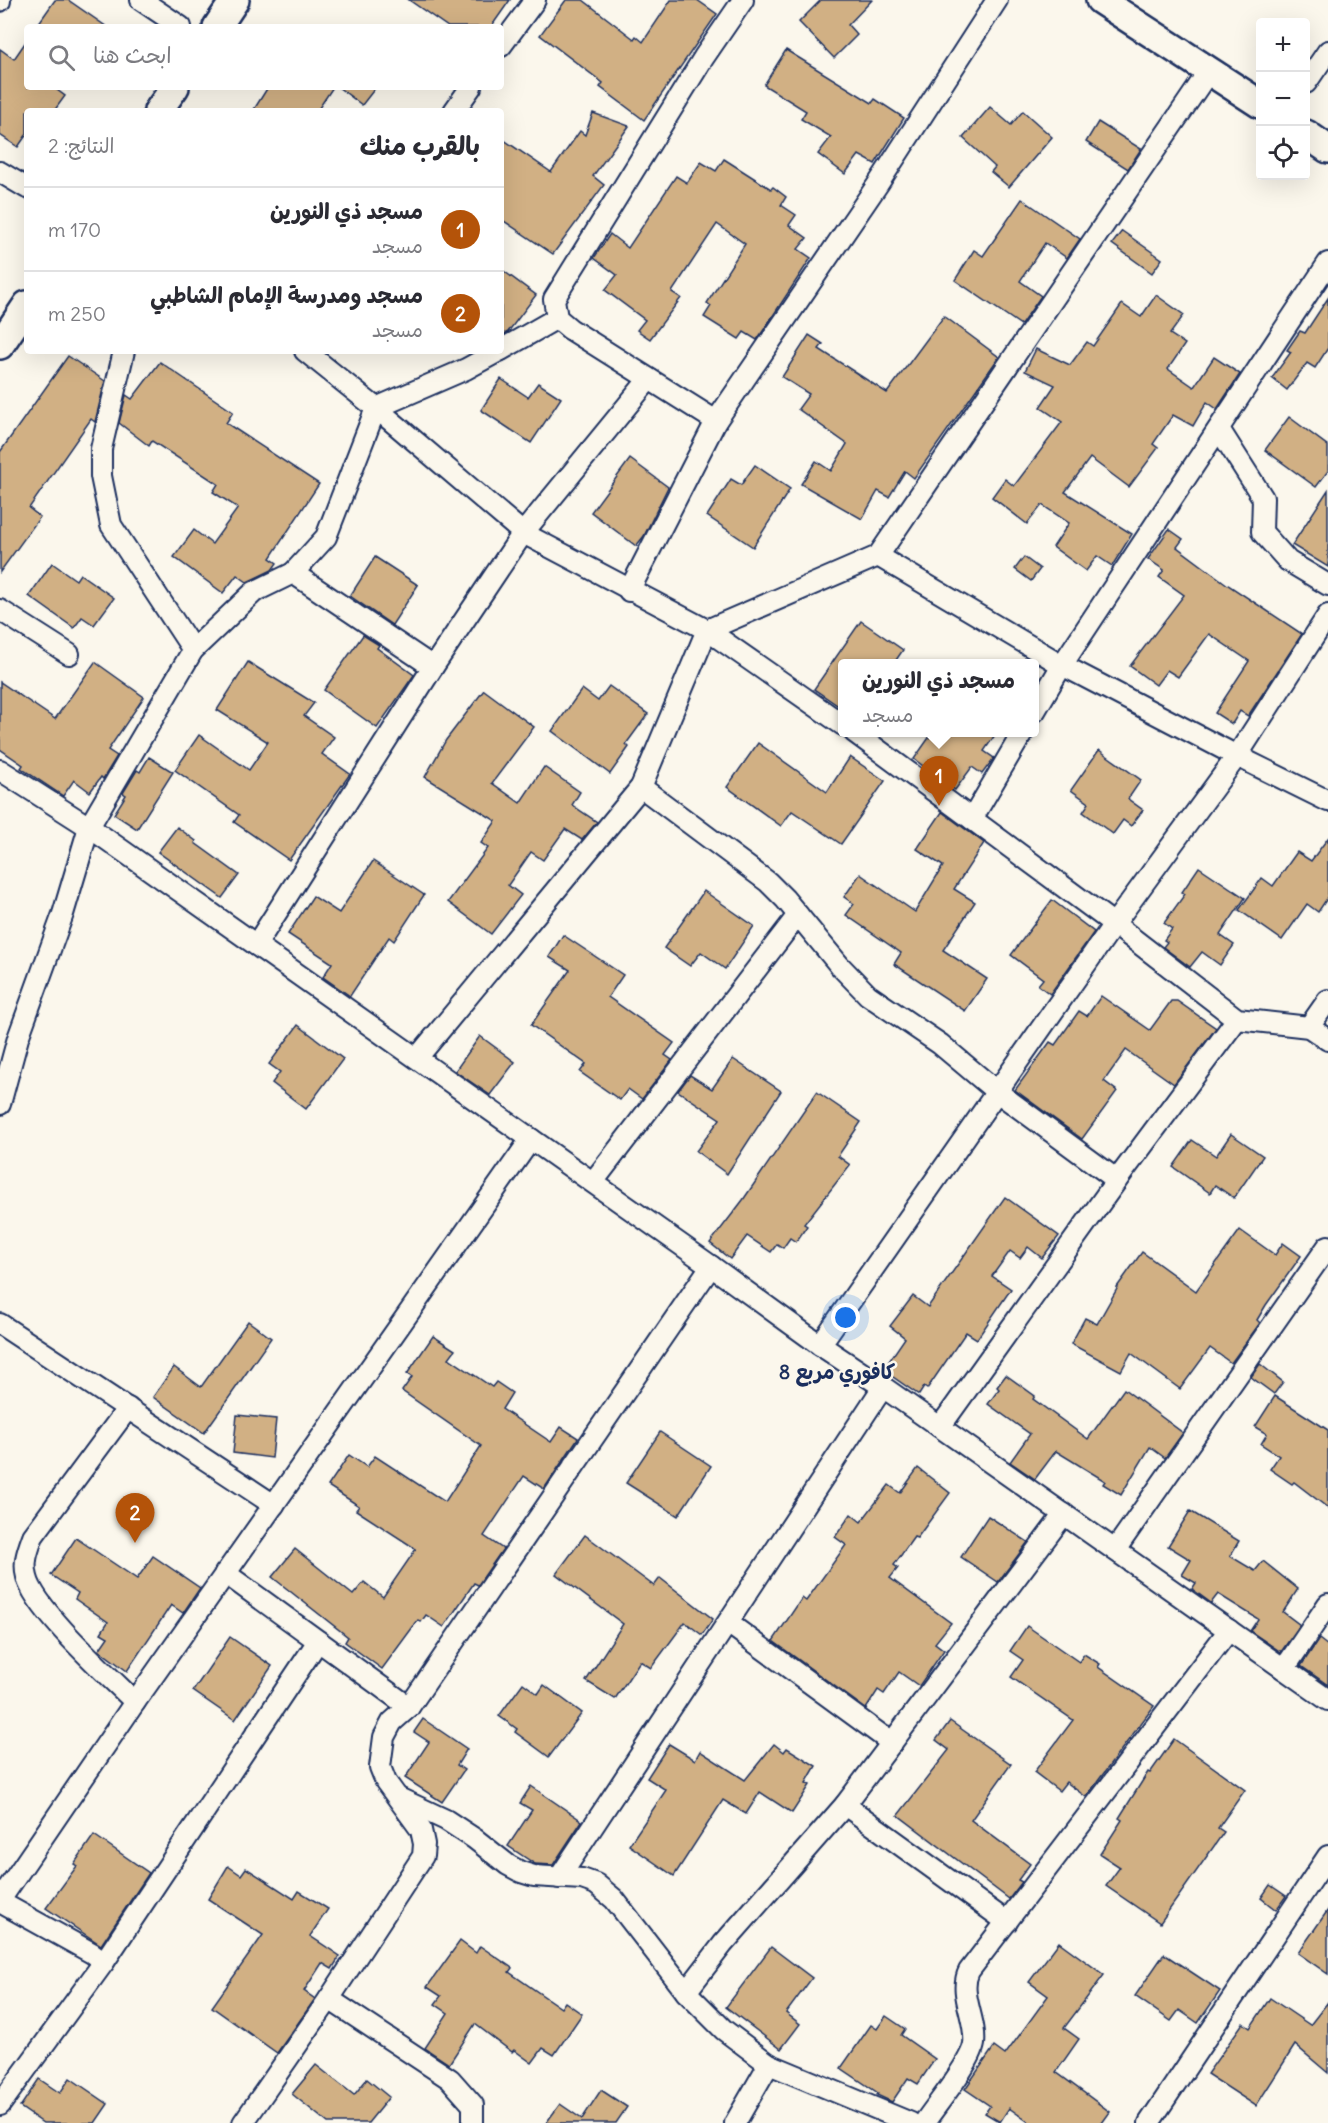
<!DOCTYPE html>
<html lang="ar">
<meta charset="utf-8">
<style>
body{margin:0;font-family:Delius,"Playpen Sans Arabic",sans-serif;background:#f2f2f3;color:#2b2b33;direction:rtl}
.controls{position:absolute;right:18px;top:18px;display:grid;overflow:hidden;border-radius:6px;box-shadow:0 6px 24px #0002}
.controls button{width:54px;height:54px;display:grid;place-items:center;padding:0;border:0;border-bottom:2px solid #e1e1e2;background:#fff;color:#2b2b33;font:30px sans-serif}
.you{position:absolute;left:846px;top:1318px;width:21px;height:21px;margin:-15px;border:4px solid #fff;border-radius:50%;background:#1a73e8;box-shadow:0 0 0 9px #1a73e833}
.badge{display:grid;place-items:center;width:39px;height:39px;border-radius:50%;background:#b45309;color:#fff;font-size:20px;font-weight:700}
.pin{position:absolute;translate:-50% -50px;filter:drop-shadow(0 2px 3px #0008)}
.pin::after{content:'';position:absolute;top:32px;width:21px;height:18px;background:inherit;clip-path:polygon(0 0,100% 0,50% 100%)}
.popup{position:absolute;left:838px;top:659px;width:201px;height:78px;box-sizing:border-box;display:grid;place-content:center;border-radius:6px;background:#fff;filter:drop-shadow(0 2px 4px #0005);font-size:20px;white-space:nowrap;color:#7c7c81}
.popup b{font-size:22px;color:#2b2b33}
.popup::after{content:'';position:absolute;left:50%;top:100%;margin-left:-12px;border:12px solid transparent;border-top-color:#fff}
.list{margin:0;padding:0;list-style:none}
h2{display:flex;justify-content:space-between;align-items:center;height:78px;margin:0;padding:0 24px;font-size:26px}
h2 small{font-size:20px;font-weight:400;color:#7c7c81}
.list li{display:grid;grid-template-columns:39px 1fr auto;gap:18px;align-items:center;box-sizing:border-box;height:84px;padding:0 24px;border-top:2px solid #e1e1e2}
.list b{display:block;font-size:22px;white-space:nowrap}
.list p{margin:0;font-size:20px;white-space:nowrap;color:#7c7c81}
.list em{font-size:20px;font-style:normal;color:#7c7c81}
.icon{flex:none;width:33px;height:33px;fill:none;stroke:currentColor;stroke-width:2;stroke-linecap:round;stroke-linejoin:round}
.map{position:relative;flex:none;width:1328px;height:2123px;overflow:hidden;direction:ltr}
.search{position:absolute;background:#fff;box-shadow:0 6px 24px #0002;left:24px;top:24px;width:480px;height:66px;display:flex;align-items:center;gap:15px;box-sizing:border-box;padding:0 21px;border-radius:6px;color:#7c7c81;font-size:22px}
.panel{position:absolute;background:#fff;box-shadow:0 6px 24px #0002;left:24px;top:108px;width:480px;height:246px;border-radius:6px;direction:rtl}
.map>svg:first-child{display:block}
.building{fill:#d1b084;stroke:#1b2f5e;stroke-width:1.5}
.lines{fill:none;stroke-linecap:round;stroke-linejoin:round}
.street-casing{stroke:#1b2f5e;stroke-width:24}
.secondary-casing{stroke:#1b2f5e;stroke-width:32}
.street{stroke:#fbf7ec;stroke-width:20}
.secondary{stroke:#fbf7ec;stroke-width:27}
.labels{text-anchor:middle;stroke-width:5;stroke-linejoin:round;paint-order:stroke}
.neighbourhood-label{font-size:20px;font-weight:bold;fill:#1b2f5e;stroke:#fbf7ec}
</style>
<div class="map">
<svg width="1328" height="2123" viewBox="0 0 1328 2123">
<rect width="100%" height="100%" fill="#fbf7ec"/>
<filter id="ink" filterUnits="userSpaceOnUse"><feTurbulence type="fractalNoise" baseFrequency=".0167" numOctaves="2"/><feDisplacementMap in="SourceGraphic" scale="12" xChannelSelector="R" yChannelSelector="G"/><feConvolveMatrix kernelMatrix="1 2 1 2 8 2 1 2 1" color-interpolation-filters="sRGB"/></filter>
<g filter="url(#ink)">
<g class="building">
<polygon points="55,0 68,0 107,27 36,27"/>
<polygon points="409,0 510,0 491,27 448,27"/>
<polygon points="566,0 583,0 634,39 636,36 643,42 671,0 697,0 717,14 644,120 600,87 603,83 540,35"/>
<polygon points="821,0 872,0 848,25 857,35 834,58 799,22"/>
<polygon points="27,40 27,87 53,87 65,96 54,111 27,111 27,134 18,147 0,135 0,49 14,59"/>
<polygon points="786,50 872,103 875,99 904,118 875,164 859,155 845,174 818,154 831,137 801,119 806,111 764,85"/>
<polygon points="268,87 333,87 317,111 253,111"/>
<polygon points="338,87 376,87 362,105"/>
<polygon points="990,107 1011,125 1023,111 1052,137 1009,187 991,172 995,167 963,138"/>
<polygon points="593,113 629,126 593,176 604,185 553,254 501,219 501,138 551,172 580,131 585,135"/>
<polygon points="1098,122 1141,149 1128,169 1086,142"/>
<polygon points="724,159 771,189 773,187 786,197 781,205 796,215 789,225 807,238 798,249 811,258 757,340 744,332 739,339 704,317 711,306 707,303 745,244 717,224 672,292 681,298 650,339 637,330 645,320 605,290 617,275 594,258 610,234 628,248 676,176 687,183 701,162 716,171"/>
<polygon points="1022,199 1080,239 1067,258 1045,243 1020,281 1041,296 1021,325 955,280 974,250 983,256"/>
<polygon points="1122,231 1162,259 1152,273 1112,244"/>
<polygon points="501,269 536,295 508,332 501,336"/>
<polygon points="1156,295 1184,315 1170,334 1185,344 1168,369 1194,387 1214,357 1240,374 1217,409 1207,402 1193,426 1173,415 1153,444 1158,448 1129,487 1090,458 1065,492 1132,534 1112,566 1097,556 1086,571 1053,547 1069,523 1042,505 1027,524 992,497 1005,479 1014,486 1062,422 1040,407 1055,385 1025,371 1036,349 1070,365 1087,342 1093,346 1122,304 1141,317"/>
<polygon points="1328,298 1328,348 1315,368 1307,363 1287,390 1272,378 1291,352 1287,350 1300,331 1305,333"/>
<polygon points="944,316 999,357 914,478 905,471 889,497 878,491 862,519 801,484 816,461 831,471 847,444 798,409 809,394 782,377 809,335 823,344 819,349 887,393"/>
<polygon points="68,356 105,381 95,422 91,419 29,508 40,517 0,572 0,452"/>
<polygon points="160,362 233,412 226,423 319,484 270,558 277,563 272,570 247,582 237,575 223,593 174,557 194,530 212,544 238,508 213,492 218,484 152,441 149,446 119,423 126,395 132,399"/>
<polygon points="501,379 528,397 538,383 561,398 531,443 481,410"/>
<polygon points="1289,417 1328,446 1328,471 1316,487 1265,450"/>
<polygon points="630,459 668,487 644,536 636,546 591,512"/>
<polygon points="755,465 790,489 753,547 707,516 731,479 741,485"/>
<polygon points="1328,490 1328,567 1292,545"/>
<polygon points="1169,529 1183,539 1177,547 1228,585 1302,634 1248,716 1240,711 1232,724 1215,713 1249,661 1209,634 1178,677 1167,670 1156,685 1130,666 1184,595 1159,577 1164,570 1148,559"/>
<polygon points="375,557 418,585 392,625 350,596"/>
<polygon points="1024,557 1040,569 1031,581 1015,569"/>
<polygon points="52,563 76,580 80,574 114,598 94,625 82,617 74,628 29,596"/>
<polygon points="861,621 903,650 894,663 843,663 843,709 814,689"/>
<polygon points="363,635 379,645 377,648 414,675 377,728 324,690"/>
<polygon points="95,662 144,697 108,750 117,756 103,779 101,777 90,792 74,780 63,796 21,768 23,765 0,749 0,682 55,719"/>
<polygon points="248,662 314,703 304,716 334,737 322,754 350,774 289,860 234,822 239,815 175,770 199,735 249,770 268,742 217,710"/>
<polygon points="609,686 648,714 626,744 629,747 610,774 552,731 582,689 598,701"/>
<polygon points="484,690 534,727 492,783 520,803 544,767 580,792 572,805 597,822 582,840 565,829 543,860 531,852 508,885 521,895 491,934 448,902 488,848 481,843 496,821 425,777 446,740"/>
<polygon points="933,732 997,732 984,751 994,758 982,774 972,767 955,790 914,759"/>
<polygon points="758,743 827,792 850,757 885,781 841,844 792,811 781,826 727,787"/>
<polygon points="1099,750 1141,780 1128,799 1143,810 1131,826 1123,820 1113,834 1083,812 1089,803 1071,790"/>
<polygon points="149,757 173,772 137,829 114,814 126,795 123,793 137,770 140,772"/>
<polygon points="942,812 984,843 954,889 975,902 943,950 987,979 965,1011 894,964 901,953 846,915 854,904 844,897 860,874 915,912 943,866 917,849"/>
<polygon points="177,827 196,841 195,843 239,875 222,898 158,852"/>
<polygon points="1328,838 1328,897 1318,912 1307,904 1282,940 1239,910 1262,878 1273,886 1297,852 1311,861"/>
<polygon points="373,861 424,895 394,941 389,937 350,996 323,977 332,963 288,934 313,896 339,913"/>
<polygon points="1199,867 1245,898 1220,935 1234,945 1220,965 1202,952 1190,967 1163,947 1167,942 1164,940 1172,929 1164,923 1185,894 1182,892"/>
<polygon points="704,891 754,926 725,969 701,952 690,966 664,948"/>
<polygon points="1052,900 1094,932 1050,994 1038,985 1043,979 1011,955"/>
<polygon points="563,935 623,975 608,997 674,1043 665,1055 672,1060 642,1099 628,1089 620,1100 580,1072 586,1064 531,1025 570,970 549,957"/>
<polygon points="1101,996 1150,1030 1171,1001 1177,1001 1216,1028 1174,1084 1126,1050 1104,1081 1117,1091 1082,1139 1015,1090 1050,1042 1055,1045 1079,1011 1087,1016"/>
<polygon points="298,1025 343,1059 306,1109 272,1083 280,1072 269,1064"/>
<polygon points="480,1036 515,1062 490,1095 455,1071"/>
<polygon points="733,1059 781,1091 727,1174 696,1151 720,1119 678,1091 690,1075 712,1089"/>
<polygon points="817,1092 861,1122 838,1156 850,1165 804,1224 807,1226 796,1242 790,1238 783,1248 777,1244 771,1252 747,1236 730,1259 710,1243 743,1200"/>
<polygon points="1231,1134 1263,1156 1234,1198 1215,1185 1210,1193 1173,1167 1192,1140 1216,1156"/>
<polygon points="1005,1197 1059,1236 1042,1258 1028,1247 1020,1258 1010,1251 992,1276 1011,1289 977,1339 966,1332 927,1389 924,1387 919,1395 883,1370 905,1338 890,1326 913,1296 928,1307"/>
<polygon points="1240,1230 1275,1255 1283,1243 1301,1256 1266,1305 1257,1320 1260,1323 1231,1363 1210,1348 1180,1389 1131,1353 1121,1371 1071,1344 1085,1318 1097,1324 1118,1287 1117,1287 1142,1252 1196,1291"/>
<polygon points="248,1321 271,1338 204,1433 153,1397 174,1367 201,1387"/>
<polygon points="433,1336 455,1350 449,1358 492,1387 496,1382 512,1393 502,1409 551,1442 561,1427 578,1438 544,1489 524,1476 484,1536 503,1549 478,1585 474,1583 444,1627 426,1615 421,1622 418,1620 382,1669 345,1642 348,1637 272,1577 295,1549 353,1595 364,1582 383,1597 416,1549 356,1510 359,1506 328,1486 349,1455 367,1467 375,1456 445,1502 481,1446 402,1391 412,1377 407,1374"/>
<polygon points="1260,1364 1283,1382 1274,1394 1251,1377"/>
<polygon points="1006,1375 1035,1396 1033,1399 1088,1439 1124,1389 1183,1433 1165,1458 1150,1447 1121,1495 1103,1484 1105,1481 1056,1451 1035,1479 1010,1462 1030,1434 988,1404 999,1389 997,1387"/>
<polygon points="1275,1396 1328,1430 1328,1508 1294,1482 1292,1484 1270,1469 1279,1456 1261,1444 1267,1434 1255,1427"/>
<polygon points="237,1415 276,1419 272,1458 233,1453"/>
<polygon points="660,1432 711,1466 678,1516 626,1483"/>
<polygon points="918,1468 950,1493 917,1538 914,1537 894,1565 898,1568 890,1578 951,1623 935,1643 944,1650 919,1686 899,1672 884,1694 878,1690 866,1709 773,1641 802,1598 806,1601 846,1545 835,1537 851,1514 861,1522 889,1485 900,1493"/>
<polygon points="1190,1511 1239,1541 1230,1556 1255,1571 1263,1561 1298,1589 1283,1612 1300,1625 1281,1652 1250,1631 1258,1619 1218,1594 1211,1603 1192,1589 1196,1583 1182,1575 1191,1560 1168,1546"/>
<polygon points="988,1516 1028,1542 998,1582 961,1557"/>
<polygon points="585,1535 654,1586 660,1578 713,1619 702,1635 685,1622 651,1668 640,1661 615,1699 586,1681 623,1624 556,1574"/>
<polygon points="76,1538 137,1579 153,1556 200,1588 183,1613 171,1605 127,1671 99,1650 108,1637 101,1633 108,1622 75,1599 78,1593 51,1575"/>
<polygon points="1027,1626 1079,1662 1084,1654 1100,1664 1098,1667 1154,1706 1086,1797 1066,1782 1059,1791 1034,1772 1073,1720 1011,1677 1023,1660 1010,1651"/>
<polygon points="230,1637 272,1666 235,1720 193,1691"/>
<polygon points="1319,1639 1328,1646 1328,1685 1301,1666"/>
<polygon points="523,1683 538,1694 544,1685 582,1713 549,1757 515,1732 517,1729 499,1716"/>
<polygon points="423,1719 467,1749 457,1765 464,1770 442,1802 405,1778 429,1742 414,1732"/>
<polygon points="950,1721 1011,1764 971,1820 1030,1864 1018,1880 1022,1882 1009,1899 898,1815 949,1750 936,1740"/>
<polygon points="1174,1739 1245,1790 1218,1828 1224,1832 1160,1923 1106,1886 1120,1867 1100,1854 1122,1820 1119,1818 1148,1772 1150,1773"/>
<polygon points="669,1744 695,1760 700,1751 745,1780 774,1744 784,1752 787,1748 816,1766 806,1783 810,1785 792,1813 760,1792 746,1814 723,1800 674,1876 629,1845 666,1790 647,1778"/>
<polygon points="531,1786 582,1821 553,1865 535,1864 508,1846 532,1810 520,1803"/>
<polygon points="94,1835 149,1873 101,1945 46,1908 77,1866 74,1864"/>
<polygon points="228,1866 241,1875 246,1868 294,1899 299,1891 328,1909 310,1936 340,1956 332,1969 322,1963 304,1991 315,1999 277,2053 212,2007 263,1935 208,1899"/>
<polygon points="1270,1885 1286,1896 1276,1910 1261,1898"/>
<polygon points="1328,1910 1328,1974 1298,1953"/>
<polygon points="460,1941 476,1953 480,1946 512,1968 509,1972 561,2008 565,2002 582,2014 554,2055 543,2048 532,2063 514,2050 512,2052 475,2024 449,2064 425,2048 448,2013 435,2004 441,1996 427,1987"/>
<polygon points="1059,1942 1104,1975 1064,2028 1079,2039 1056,2072 1110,2112 1102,2123 1030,2123 1009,2108 1000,2122 985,2113 990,2106 965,2089 994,2047 1005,2055 1048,1996 1029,1982"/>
<polygon points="771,1947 812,1978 786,2013 800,2024 781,2049 726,2007"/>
<polygon points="1164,1954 1220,1991 1198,2023 1179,2010 1171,2021 1135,1996"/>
<polygon points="1270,1998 1310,2025 1328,2002 1328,2073 1295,2045 1256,2106 1207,2074 1243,2023 1250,2028"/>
<polygon points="886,2016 905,2029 901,2035 935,2059 918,2084 908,2078 892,2102 877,2095 878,2093 841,2068 871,2025 877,2029"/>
<polygon points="316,2065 354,2095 367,2079 389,2097 368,2123 328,2123 292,2094"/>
<polygon points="70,2078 108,2104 95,2123 43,2123 20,2107 39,2079 60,2093"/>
<polygon points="601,2090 627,2107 616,2123 546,2123 560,2104 582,2119"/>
</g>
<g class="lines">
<defs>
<g id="street">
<polyline points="141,0 181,27"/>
<polyline points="0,1 0,0"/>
<polyline points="501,46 535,0"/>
<polyline points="1306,83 1328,51"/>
<polyline points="454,111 471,87"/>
<polyline points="0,172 27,188"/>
<polyline points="501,350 557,318"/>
<polyline points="124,351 101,449 101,476 111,525 193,650"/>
<polyline points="305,351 376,408 523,533 707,630 843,725"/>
<polyline points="716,421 570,329 557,318 554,299 704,57 743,0"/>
<polyline points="1219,429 1263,498 1262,532 1288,561 1328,585"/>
<polyline points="878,556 1062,665 1237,756 1328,801"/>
<polyline points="629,591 716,421 878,184 997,0"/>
<polyline points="0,610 69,654"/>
<polyline points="433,667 293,573 326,537 376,408 466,369 499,351"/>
<polyline points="1035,711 1062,665 1328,263"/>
<polyline points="854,732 1114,924 1237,1019 1309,1027 1328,1040"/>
<polyline points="0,770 89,827 711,1266 820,1345 883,1387 1328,1700"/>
<polyline points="641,787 768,882 785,899 840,966 868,995 940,1044 996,1091 1117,1180"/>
<polyline points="972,819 1023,732"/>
<polyline points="256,945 433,667 523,533 649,379"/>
<polyline points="1309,1027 1328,1000"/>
<polyline points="417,1058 641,787 707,630 878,556 1209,71"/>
<polyline points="0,1104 18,1038 63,914 89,827 193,650 254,592 293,573"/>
<polyline points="593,1182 798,915"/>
<polyline points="0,1324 274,1505"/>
<polyline points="820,1345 1114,924 1237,756 1328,615"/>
<path d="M 128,1408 L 33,1536 C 28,1550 23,1562 27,1577 C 34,1609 109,1676 135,1702"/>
<polyline points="940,1427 1117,1180 1237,1019"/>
<polyline points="1115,1550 1328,1246"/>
<polyline points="225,1573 409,1707"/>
<polyline points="728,1623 892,1743"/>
<polyline points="1284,1669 1328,1604"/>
<polyline points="401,1799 446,1820 475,1839 508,1865 521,1872 534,1876 582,1879 596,1884 614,1899 686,1992 724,2030 769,2064 911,2123"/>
<polyline points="845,1805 1007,1922"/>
<polyline points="559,1878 883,1387"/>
<polyline points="0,1900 135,1702 531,1139"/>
<polyline points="0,1902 92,1953 104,1962"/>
<polyline points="686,1992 723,1944 845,1805 1064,1514"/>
<polyline points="329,1999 450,2079 473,2105 473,2123"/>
<polyline points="0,2105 104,1962 318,1641"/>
<polyline points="243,2123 329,1999 423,1856 424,1844 421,1830 386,1782 380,1767 384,1737 392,1722 409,1707 711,1266"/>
<polyline points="735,2123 769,2064"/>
<path d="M 924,2123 C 936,2105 971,2063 974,2044 C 977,2020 958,1993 969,1971 L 1229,1630"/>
<polyline points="1149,2123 1328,1856"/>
</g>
<g id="secondary">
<polyline points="1100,0 1260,104"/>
<polyline points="217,27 235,0"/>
<polyline points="158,111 175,87"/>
<polyline points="1306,134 1328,149"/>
<polyline points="0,345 27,305"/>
</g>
</defs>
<use href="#street" class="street-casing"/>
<use href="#secondary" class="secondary-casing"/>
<use href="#street" class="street"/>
<use href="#secondary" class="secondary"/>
</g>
</g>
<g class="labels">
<g class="neighbourhood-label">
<text x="837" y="1379">كافوري مربع 8</text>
</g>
</g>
</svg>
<div class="controls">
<button>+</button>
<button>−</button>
<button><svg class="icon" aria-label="locate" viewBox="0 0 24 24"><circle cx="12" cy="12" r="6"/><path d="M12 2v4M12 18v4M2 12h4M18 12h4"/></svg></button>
</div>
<div class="you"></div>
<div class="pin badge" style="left:939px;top:806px">1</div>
<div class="popup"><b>مسجد ذي النورين</b>مسجد</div>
<div class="pin badge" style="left:135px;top:1543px">2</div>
<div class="search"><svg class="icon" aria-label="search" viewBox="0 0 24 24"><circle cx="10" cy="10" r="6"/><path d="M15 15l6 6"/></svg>ابحث هنا</div>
<section class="panel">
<h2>بالقرب منك<small>النتائج: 2</small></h2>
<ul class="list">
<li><span class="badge">1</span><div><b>مسجد ذي النورين</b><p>مسجد</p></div><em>170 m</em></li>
<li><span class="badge">2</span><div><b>مسجد ومدرسة الإمام الشاطبي</b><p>مسجد</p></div><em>250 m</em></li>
</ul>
</section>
</div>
